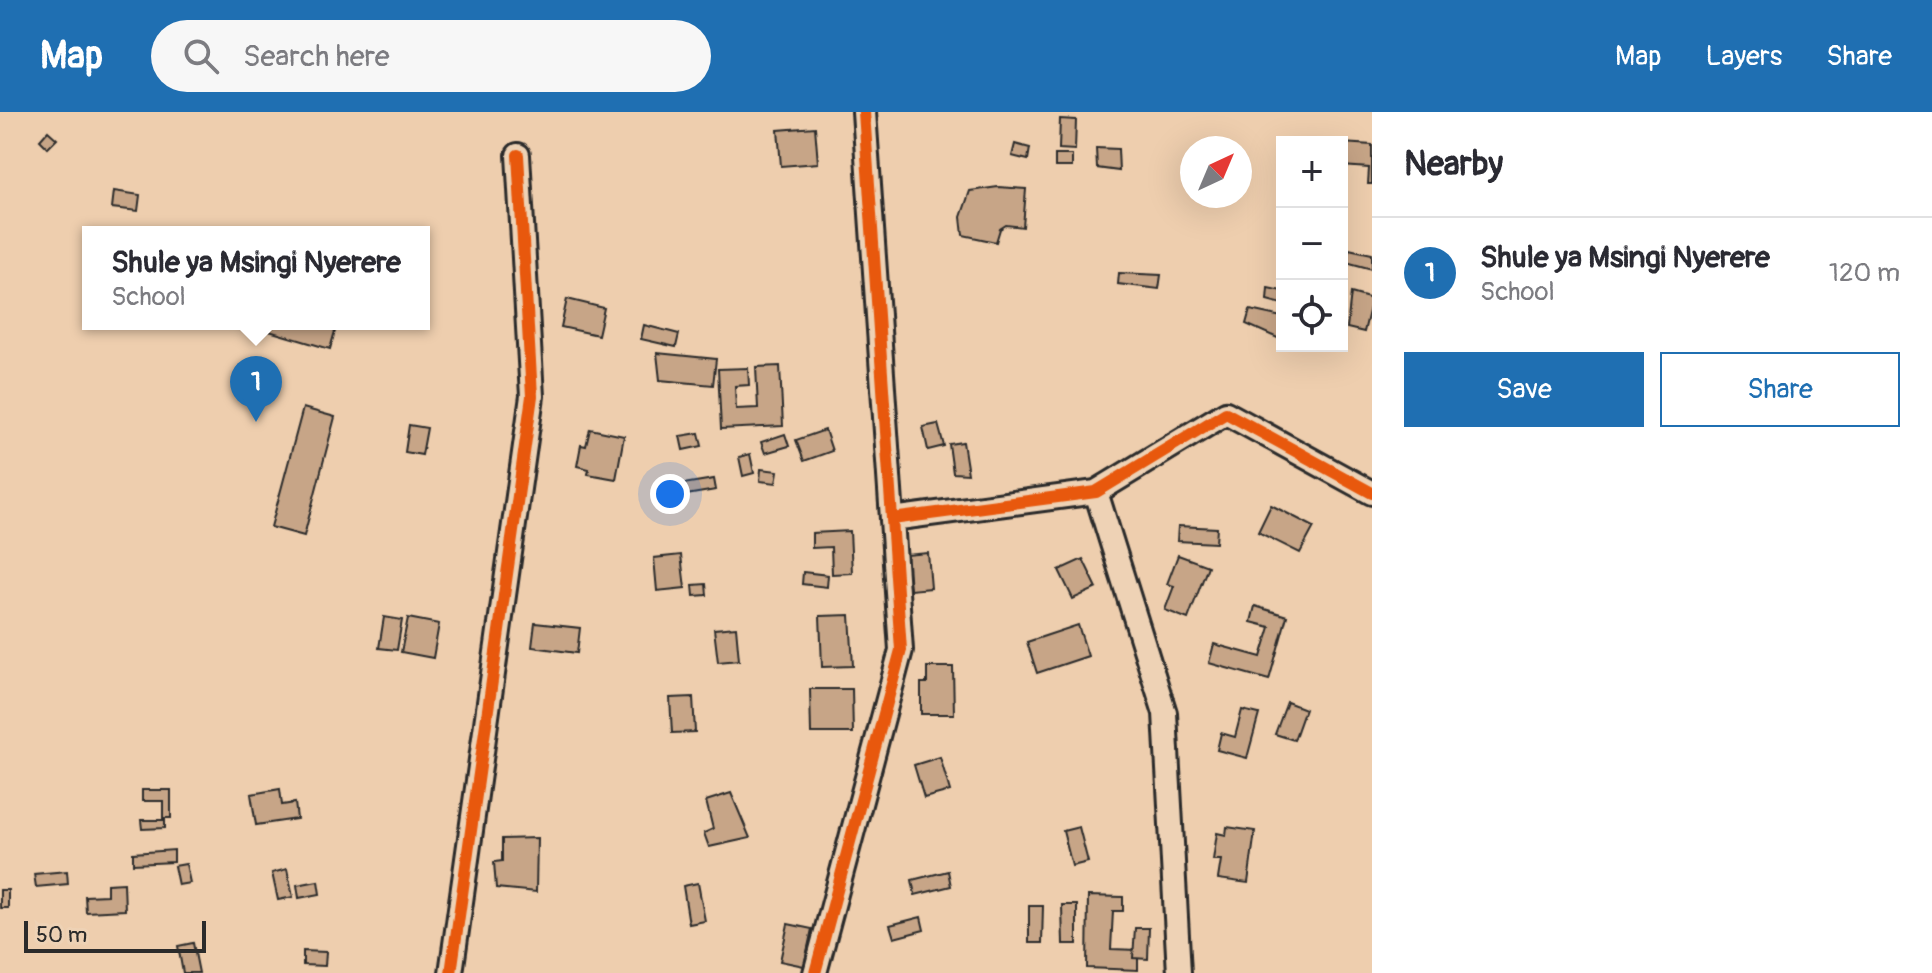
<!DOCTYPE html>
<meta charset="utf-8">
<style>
body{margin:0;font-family:Pangolin,sans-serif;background:#f7f7f7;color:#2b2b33}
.controls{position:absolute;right:24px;top:24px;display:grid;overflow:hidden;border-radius:0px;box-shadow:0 8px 32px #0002}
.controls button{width:72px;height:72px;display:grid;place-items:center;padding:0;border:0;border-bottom:2px solid #e1e1e2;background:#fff;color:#2b2b33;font:40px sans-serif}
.compass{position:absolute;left:1180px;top:24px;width:72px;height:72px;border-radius:50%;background:#fff;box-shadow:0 8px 32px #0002;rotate:44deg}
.scale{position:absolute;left:24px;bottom:20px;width:182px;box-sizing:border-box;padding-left:8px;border:4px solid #2b2b2b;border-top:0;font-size:22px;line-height:28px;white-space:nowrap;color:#2b2b2b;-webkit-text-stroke:6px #eed2b5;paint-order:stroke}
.you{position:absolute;left:670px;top:382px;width:28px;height:28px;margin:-20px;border:6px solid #fff;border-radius:50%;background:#1a73e8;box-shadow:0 0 0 12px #1a73e833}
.badge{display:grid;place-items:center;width:52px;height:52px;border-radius:50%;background:#1f6fb2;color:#fff;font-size:26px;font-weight:700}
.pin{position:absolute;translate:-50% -66px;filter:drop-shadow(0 2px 4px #0008)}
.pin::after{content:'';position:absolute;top:42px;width:28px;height:24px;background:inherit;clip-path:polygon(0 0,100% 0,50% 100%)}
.popup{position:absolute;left:82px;top:114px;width:348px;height:104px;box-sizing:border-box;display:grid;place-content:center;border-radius:0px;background:#fff;filter:drop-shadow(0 2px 6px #0005);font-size:26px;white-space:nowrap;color:#7c7c81}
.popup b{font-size:30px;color:#2b2b33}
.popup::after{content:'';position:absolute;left:50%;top:100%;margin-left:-16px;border:16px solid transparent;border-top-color:#fff}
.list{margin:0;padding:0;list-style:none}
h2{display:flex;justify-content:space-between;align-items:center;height:104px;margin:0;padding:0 32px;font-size:34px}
h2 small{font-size:26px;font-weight:400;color:#7c7c81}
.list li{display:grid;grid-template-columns:52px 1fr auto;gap:24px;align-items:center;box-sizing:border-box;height:112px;padding:0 32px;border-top:2px solid #e1e1e2}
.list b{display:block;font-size:30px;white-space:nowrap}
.list p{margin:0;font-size:26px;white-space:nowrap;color:#7c7c81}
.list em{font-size:26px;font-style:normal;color:#7c7c81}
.actions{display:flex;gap:16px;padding:24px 32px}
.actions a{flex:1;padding:18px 0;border:2px solid #1f6fb2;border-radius:0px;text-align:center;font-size:28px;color:#1f6fb2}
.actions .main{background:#1f6fb2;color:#fff}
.icon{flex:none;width:44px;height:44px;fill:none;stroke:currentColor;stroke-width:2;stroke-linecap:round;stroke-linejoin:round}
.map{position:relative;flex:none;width:1372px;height:861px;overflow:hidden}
header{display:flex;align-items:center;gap:48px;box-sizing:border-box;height:112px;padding:0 40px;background:#1f6fb2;color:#fff}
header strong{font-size:38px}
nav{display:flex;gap:44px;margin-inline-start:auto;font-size:28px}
.search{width:560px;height:72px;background:#f7f7f7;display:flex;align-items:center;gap:20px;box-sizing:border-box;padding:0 28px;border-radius:44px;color:#7c7c81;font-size:30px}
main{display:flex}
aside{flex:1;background:#fff}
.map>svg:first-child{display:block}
.building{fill:#c7a587;stroke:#2b2b2b;stroke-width:2}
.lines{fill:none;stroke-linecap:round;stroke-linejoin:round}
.street-casing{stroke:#2b2b2b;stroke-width:28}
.street{stroke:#eed2b5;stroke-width:22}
.cycleway-casing{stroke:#eed2b5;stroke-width:17}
.cycleway{stroke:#e8590c;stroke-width:12}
</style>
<header>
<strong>Map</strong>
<div class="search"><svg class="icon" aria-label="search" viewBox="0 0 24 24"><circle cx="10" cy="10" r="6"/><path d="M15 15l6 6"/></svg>Search here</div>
<nav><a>Map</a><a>Layers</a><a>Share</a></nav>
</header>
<main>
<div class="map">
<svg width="1372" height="861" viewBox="0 0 1372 861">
<rect width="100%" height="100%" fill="#eeceae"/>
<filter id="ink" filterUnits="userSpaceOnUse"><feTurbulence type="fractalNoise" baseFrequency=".0125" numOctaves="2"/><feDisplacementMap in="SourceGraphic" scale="16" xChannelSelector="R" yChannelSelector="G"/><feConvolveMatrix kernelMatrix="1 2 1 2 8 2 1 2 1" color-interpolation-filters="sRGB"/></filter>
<g filter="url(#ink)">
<g class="building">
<polygon points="1060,7 1076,8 1075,38 1059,37"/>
<polygon points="815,15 818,51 781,54 778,18"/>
<polygon points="48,19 57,27 48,36 40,28"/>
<polygon points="1342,31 1372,33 1372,72 1368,72 1369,56 1342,54"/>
<polygon points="1015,32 1030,36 1028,48 1012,44"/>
<polygon points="1096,36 1118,37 1119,59 1097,56"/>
<rect x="1055" y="43" width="17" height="12"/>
<polygon points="998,75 1026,77 1023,115 1006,113 1000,117 996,130 963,123 961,105 970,79"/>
<polygon points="114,79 140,83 138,99 112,96"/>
<polygon points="1349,137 1372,142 1372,157 1346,150"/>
<polygon points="1119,161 1161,163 1159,177 1118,172"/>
<polygon points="1268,176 1282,179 1282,192 1267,188"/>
<polygon points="1351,181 1372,187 1364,220 1347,216"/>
<polygon points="567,187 604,196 598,223 561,215"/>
<polygon points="1250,198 1282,205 1282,228 1246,212"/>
<polygon points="245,212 337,212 330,237"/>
<polygon points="644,213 679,222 676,235 641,227"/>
<polygon points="657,241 716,247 713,273 660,268"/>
<polygon points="780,254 783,314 721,317 718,257 748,256 749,273 735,274 736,297 758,296 756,255"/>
<polygon points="303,296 335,305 304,424 271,415"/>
<polygon points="938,312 944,334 928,338 923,315"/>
<polygon points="409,313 427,316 422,343 405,340"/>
<polygon points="590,317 624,324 616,367 588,362 589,357 577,354 581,333 586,334"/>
<polygon points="825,318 832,339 804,349 796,328"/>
<polygon points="699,321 702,334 683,338 680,324"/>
<polygon points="785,322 789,334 765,341 761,330"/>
<polygon points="963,330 968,362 953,361 949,332"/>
<polygon points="750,342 754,361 743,364 739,345"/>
<polygon points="761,357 778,359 776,371 760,369"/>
<polygon points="714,367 716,378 686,383 683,372"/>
<polygon points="1271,393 1314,415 1300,441 1258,420"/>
<polygon points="1178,414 1217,416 1216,431 1177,429"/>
<polygon points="850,419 852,461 832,462 831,435 812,436 812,421"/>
<polygon points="928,441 931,476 910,478 906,443"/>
<polygon points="681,443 685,476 657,479 654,446"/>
<polygon points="1178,443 1208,454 1188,507 1165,498 1174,474 1167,472"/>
<polygon points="1083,447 1097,476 1073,487 1059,458"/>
<polygon points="803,460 828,463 827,475 802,472"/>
<polygon points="706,472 707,483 694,484 693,473"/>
<polygon points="1255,494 1287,504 1269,568 1209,551 1214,532 1261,545 1270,515 1251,510"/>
<polygon points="850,503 853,554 822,555 820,504"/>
<polygon points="384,505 402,508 397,538 379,536"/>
<polygon points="408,506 439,512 433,546 401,540"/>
<polygon points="535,511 580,516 577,541 532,535"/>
<polygon points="1078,513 1088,544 1037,561 1027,530"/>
<polygon points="736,515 739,548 718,550 714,517"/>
<polygon points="927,555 953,555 954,602 921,602 921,571 927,571"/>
<polygon points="810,577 852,577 853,621 811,621"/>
<polygon points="693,585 695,620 672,621 670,586"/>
<polygon points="1287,590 1305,597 1294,628 1275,622"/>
<polygon points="1242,598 1259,602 1247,646 1217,638 1221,621 1235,625"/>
<polygon points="940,645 950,679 924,686 914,653"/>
<polygon points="280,677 282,693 295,691 297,707 256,713 251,682"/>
<polygon points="142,678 171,678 171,706 163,706 163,689 142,689"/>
<polygon points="731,681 750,726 709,735 704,721 713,717 706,689"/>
<polygon points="141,708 165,708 165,716 142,717"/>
<polygon points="1079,715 1088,750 1072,754 1063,719"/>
<polygon points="1227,715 1255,719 1248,771 1218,767 1221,748 1213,748 1217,721 1226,723"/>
<polygon points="537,726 536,780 496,776 494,750 502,749 502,727"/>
<polygon points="174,738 174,750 133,752 133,741"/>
<polygon points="186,752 190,771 178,773 174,754"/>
<polygon points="287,757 293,785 278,788 272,761"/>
<polygon points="67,759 68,772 36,775 34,762"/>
<polygon points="948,759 951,774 915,783 912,768"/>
<polygon points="318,769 320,782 299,786 297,773"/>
<polygon points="124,771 125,798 86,800 85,784 107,783 107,772"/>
<polygon points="698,771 705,809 689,812 683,774"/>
<rect x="0" y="778" width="8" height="18"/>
<polygon points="1088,784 1123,785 1123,799 1113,799 1111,837 1138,838 1138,858 1087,856"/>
<polygon points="1062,793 1077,793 1077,832 1063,832"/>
<polygon points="1029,794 1043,794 1042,831 1029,831"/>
<polygon points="921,805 924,818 894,826 890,813"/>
<polygon points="788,812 812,817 804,854 780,849"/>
<polygon points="1135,816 1149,816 1148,847 1133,846"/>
<polygon points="193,831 199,861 183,861 178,834"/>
<polygon points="303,839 326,840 325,854 303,853"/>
</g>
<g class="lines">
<defs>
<g id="street">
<polyline points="1096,380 1165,601 1179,861"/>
<polyline points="892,407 1096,380 1226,301 1372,381"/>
<polyline points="451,861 532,284 518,43"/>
<polyline points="815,861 901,538 864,0"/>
</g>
</defs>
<use href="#street" class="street-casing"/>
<use href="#street" class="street"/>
<defs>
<g id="cycleway">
<polyline points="892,407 1096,380 1226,301 1372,381"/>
<polyline points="451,861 532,284 518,43"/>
<polyline points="815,861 901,538 864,0"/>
</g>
</defs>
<use href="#cycleway" class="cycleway-casing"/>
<use href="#cycleway" class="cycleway"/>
</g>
</g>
</svg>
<div class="controls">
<button>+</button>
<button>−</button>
<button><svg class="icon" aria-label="locate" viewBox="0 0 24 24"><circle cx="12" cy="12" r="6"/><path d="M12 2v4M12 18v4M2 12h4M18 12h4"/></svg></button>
</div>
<svg class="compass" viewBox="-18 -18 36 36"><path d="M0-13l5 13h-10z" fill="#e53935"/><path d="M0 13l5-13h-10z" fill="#7c7c81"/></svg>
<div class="scale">50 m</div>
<div class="you"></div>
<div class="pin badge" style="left:256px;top:310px">1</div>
<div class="popup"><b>Shule ya Msingi Nyerere</b>School</div>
</div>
<aside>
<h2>Nearby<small></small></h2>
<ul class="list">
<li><span class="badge">1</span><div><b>Shule ya Msingi Nyerere</b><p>School</p></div><em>120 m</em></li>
</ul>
<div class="actions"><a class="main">Save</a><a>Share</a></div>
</aside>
</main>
